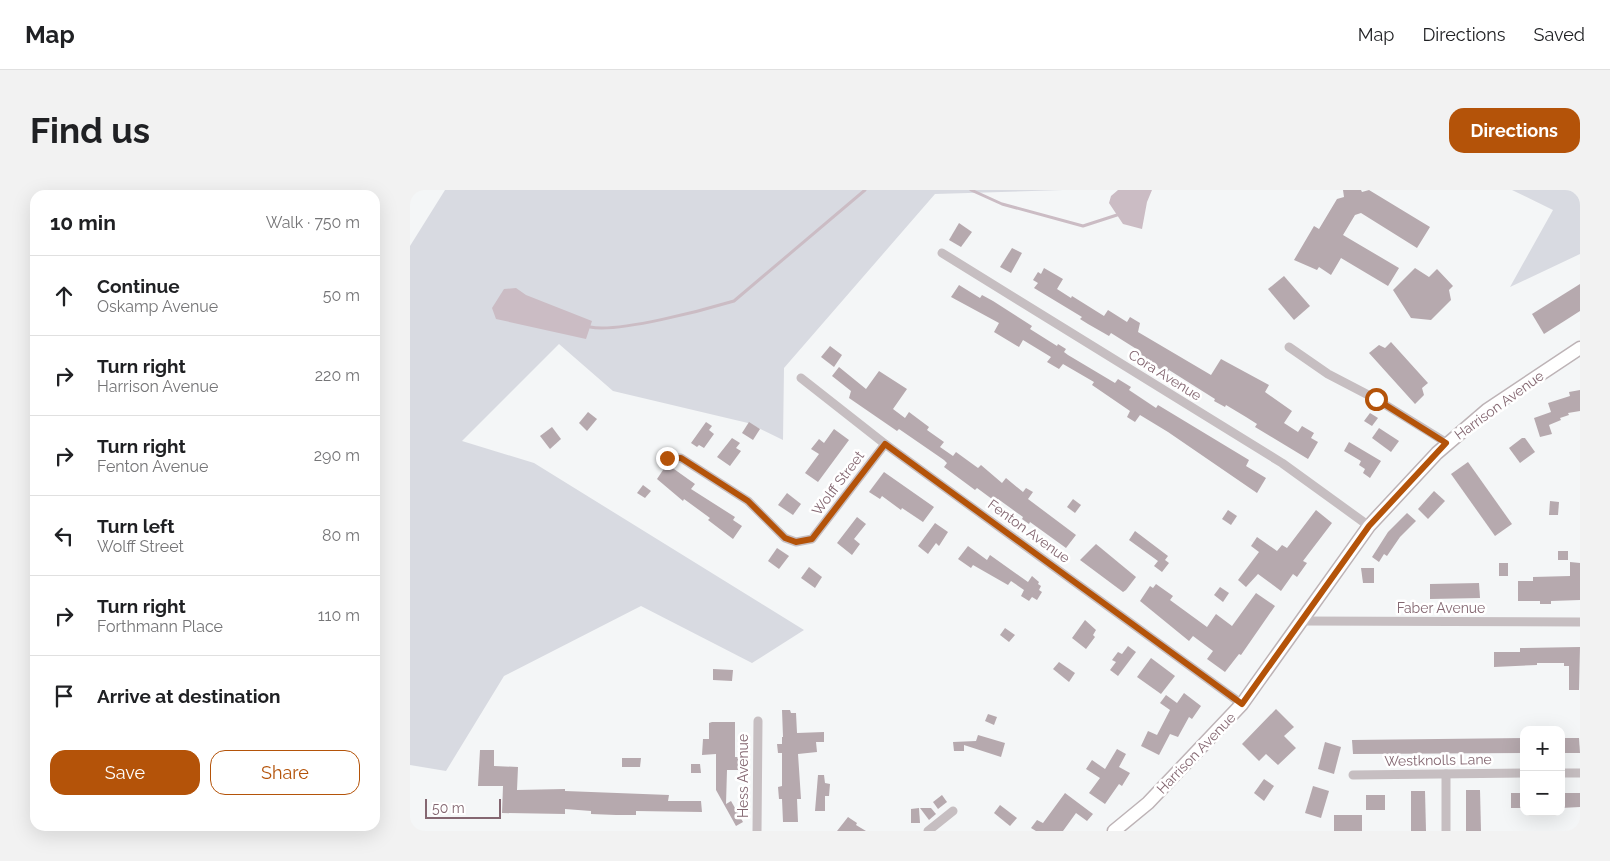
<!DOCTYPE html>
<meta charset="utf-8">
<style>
body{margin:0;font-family:Raleway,sans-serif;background:#f2f2f2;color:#202124}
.controls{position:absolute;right:15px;bottom:15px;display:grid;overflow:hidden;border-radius:10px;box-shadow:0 5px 20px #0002}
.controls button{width:45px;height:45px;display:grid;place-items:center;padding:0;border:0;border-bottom:1px solid #e0e0e0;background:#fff;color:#202124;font:25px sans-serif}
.scale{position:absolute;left:15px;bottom:12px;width:76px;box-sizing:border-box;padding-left:5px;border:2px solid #846771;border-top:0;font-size:14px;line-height:18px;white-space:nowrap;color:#846771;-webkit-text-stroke:4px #fff;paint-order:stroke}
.stop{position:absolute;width:15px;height:15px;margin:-11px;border:4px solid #b45309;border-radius:50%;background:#fff}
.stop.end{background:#b45309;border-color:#fff;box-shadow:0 1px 5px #0008}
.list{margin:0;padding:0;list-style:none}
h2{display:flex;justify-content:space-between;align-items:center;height:65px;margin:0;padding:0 20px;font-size:21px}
h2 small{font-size:16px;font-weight:400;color:#757577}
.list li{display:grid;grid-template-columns:32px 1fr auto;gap:15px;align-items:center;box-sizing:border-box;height:80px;padding:0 20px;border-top:1px solid #e0e0e0}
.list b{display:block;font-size:19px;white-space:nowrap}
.list p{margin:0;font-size:16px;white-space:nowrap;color:#757577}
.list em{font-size:16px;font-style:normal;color:#757577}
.actions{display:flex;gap:10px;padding:15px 20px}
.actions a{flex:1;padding:11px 0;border:1px solid #b45309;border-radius:15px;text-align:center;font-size:18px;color:#b45309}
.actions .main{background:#b45309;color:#fff}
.icon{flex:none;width:28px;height:28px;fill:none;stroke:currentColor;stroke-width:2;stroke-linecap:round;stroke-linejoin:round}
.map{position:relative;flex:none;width:1170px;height:641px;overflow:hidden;border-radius:15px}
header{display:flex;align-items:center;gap:30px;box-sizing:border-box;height:70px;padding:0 25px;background:#fff;border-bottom:1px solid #e0e0e0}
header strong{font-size:24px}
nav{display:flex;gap:28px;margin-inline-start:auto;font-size:18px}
.intro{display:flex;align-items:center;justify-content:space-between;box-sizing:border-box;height:120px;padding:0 30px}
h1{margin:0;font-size:35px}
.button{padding:12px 22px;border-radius:15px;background:#b45309;color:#fff;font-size:18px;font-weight:700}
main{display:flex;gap:30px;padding:0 30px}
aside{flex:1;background:#fff;border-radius:15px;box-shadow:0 5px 20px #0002}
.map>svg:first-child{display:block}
.green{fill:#d8dae1}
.water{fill:#cbbcc4}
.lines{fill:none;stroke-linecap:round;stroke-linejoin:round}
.stream{stroke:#cbbcc4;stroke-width:3}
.building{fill:#b6a9ae}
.secondary-casing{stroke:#bdb3b6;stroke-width:15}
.minor{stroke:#c6bec1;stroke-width:9}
.secondary{stroke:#fff;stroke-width:12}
.route{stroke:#b45309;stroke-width:6}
.labels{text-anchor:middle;stroke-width:5;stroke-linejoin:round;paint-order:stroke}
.street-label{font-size:14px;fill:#846771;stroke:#fff}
</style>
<header>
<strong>Map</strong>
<nav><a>Map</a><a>Directions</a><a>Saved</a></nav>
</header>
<div class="intro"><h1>Find us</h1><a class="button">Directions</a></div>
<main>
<aside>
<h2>10 min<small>Walk · 750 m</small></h2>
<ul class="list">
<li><svg class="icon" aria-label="ahead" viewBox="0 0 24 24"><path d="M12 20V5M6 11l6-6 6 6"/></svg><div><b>Continue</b><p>Oskamp Avenue</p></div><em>50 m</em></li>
<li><svg class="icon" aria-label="right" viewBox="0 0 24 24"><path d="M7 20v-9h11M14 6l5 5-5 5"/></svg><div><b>Turn right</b><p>Harrison Avenue</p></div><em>220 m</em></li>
<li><svg class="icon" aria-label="right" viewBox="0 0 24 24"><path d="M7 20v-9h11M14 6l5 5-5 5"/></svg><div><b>Turn right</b><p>Fenton Avenue</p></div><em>290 m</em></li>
<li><svg class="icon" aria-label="left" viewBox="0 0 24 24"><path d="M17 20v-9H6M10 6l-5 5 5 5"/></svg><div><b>Turn left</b><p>Wolff Street</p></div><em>80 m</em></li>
<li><svg class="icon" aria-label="right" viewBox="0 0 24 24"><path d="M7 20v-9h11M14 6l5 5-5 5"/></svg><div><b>Turn right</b><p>Forthmann Place</p></div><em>110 m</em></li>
<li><svg class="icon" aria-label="arrive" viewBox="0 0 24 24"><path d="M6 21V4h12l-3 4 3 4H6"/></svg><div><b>Arrive at destination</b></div></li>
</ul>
<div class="actions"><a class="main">Save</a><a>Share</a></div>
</aside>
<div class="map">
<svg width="1170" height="641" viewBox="0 0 1170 641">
<rect width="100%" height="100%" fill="#f4f6f7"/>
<g class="green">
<polygon points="35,0 653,0 525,4 374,178 373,250 338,233 203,201 149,154 52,251 124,273 394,440 342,473 231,416 94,486 36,581 0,575 0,56"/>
<polygon points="1102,0 1170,0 1170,64 1100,97 1143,20"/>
</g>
<g class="water">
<polygon points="708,0 742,0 737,12 732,39 713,34 699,13 701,6"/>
<polygon points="106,98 116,105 182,131 176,149 86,129 82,118 94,99"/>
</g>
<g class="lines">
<g class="stream">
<polyline points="561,0 592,14 673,36 707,25"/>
<path d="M 180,137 C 208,143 294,120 324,111 L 455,0"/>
</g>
</g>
<g class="building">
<polygon points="933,0 951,0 952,2 959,0 1020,37 1007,58 951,23 945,25 933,45 989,78 978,96 931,68 921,85 909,77 907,80 884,70 904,36 909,39 927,9 934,7"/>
<polygon points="549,33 562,42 551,57 539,50"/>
<polygon points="602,58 612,63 601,83 590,77"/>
<polygon points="634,78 653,89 647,99 661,108 662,106 694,126 698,120 717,132 720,127 730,133 728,142 801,185 811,169 859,195 855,202 882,221 874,233 888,242 892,236 904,243 901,248 908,252 898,269 845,237 847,234 836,227 816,215 815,217 804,211 805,209 759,180 757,183 746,177 726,163 728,160 701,143 699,146 678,134 670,129 672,127 624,98 628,93 623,90 628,82 631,84"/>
<polygon points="1005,78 1019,87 1027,79 1043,96 1039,100 1041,110 1021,130 1001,128 983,100"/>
<polygon points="874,86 900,116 884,130 858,99"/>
<polygon points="1170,94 1170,121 1134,144 1122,124"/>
<polygon points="549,95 570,108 572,105 583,111 622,136 620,139 647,156 648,154 656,159 654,162 658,165 705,193 708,189 721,197 719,200 746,218 748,215 839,270 836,276 856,288 847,303 758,242 730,225 725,232 717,227 720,221 682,195 684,192 653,174 649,179 637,172 641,167 613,150 609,157 584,142 589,133 541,107"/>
<polygon points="981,152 1018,193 1012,198 1014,205 1005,214 959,163 969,155 975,158"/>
<polygon points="420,156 432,165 424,177 411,167"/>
<polygon points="429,177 456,199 469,181 497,199 483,219 495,228 499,222 519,237 517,240 534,252 530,257 543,266 546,262 568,278 571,275 592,293 596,288 613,302 616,298 623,302 618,309 666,345 656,358 620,332 619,334 612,329 613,327 588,309 586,312 567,298 565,300 534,277 537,273 534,270 489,239 487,241 439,208 441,201 422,186"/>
<polygon points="1170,200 1170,221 1158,223 1159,225 1150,228 1151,230 1139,235 1142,244 1130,247 1124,228 1141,222 1138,213 1160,206 1159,202"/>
<polygon points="178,222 187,229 177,241 169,233"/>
<polygon points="960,223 968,228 962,236 954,231"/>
<polygon points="296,232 302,236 299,240 304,244 294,258 289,255 287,257 281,253"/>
<polygon points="339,232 350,239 343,250 332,243"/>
<polygon points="142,237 151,249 140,259 130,246"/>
<polygon points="969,238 989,251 981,262 962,248"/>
<polygon points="424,239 439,250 408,292 395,283 409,264 401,259 409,249 414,253"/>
<polygon points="322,248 330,253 326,258 331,261 320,276 307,267"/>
<polygon points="1112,248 1115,248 1125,262 1110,273 1099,258"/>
<polygon points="939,252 971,271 960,288 953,283 955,279 949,275 951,271 934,261"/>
<polygon points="1058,272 1102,334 1085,346 1041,284"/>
<polygon points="257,274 285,294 281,299 325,327 323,330 332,336 323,349 298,330 300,328 274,309 273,311 247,289"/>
<polygon points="474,282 524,317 513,332 492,318 491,320 472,306 470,309 459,302"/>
<polygon points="233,295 241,301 235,308 227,303"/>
<polygon points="1024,301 1035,311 1018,329 1008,319"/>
<polygon points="377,303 391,314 383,325 368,315"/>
<polygon points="663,309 671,315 665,323 657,317"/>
<polygon points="1140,311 1149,312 1148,325 1139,325"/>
<polygon points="818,320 827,326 821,335 812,329"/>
<polygon points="906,320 922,333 893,371 897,373 887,387 883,384 871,401 848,384 836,397 828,390 849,362 841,356 847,347 867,361 872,355 877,358"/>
<polygon points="997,323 1006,331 990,347 977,366 974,364 969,372 962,367 978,342"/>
<polygon points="447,327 456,334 444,349 450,354 442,365 427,353"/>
<polygon points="525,333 538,342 529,356 526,353 518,364 508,356"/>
<polygon points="725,341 758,366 755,370 759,373 752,382 744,376 748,371 719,350"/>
<polygon points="686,354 726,387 716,400 713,402 670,370"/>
<polygon points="558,356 577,370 580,365 618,392 622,386 629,392 628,394 631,396 629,400 632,402 627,410 622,407 619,411 611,406 614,400 601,391 598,395 563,375 561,378 548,369"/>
<polygon points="367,358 379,366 369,379 358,371"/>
<rect x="1148" y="361" width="10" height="9"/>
<polygon points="1160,372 1170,373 1170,410 1141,411 1141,414 1130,414 1130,411 1108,411 1108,391 1123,391 1123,387 1160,386"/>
<rect x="1089" y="373" width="9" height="13"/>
<polygon points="399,377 412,387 405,398 391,388"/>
<polygon points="951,378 964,378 964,393 953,393"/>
<polygon points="1069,393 1070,408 1020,409 1020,394"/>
<polygon points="746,394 763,406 760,410 797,437 806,424 822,436 846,403 865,416 831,465 829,464 815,482 797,469 803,461 783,446 779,451 730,411 740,396 743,398"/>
<polygon points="810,397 819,403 813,412 804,405"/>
<polygon points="675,430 686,440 683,445 685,447 676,459 662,448"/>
<polygon points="595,438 605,445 599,452 590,445"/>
<polygon points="718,456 726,462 708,486 700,480 706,472 702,470 708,462 712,464"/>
<polygon points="1170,457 1169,500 1159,500 1159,476 1154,476 1154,473 1127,473 1127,475 1084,477 1084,462 1110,462 1110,458"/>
<polygon points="741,468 765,486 751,504 727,487"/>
<polygon points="649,472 665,483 659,492 643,479"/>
<polygon points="303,479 323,480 322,491 303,490"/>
<polygon points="774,503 791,516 782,529 779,527 768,547 760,544 749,565 731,556 738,541 747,545 760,520 750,513 756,505 767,513"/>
<polygon points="866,519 884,537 874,546 886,558 868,575 856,564 849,571 832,554"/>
<polygon points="372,520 380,520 381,523 386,523 387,543 414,542 414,552 406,552 407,562 388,564 391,609 387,609 388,632 373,632 372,609 369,609 368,597 372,596 372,563 368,563 367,554 372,554 372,547 373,547"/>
<polygon points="578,524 587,527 584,535 575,531"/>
<polygon points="302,532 325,532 325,567 328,567 328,580 317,580 316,614 321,611 333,632 326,636 306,600 306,564 292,565 293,549 299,549 299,533"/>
<polygon points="568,545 595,553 591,567 554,555 554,561 544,561 543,552 566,551"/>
<polygon points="1114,548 1114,563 943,564 942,550"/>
<polygon points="1152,548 1169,548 1170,563 1152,563"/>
<polygon points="915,552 931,557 924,584 908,579"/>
<polygon points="707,559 716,564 709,577 720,583 712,596 709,594 695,614 679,603 690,588 676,579 682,570 695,579"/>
<polygon points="70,560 84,560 84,576 108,577 107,600 155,599 155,601 259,605 258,611 291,611 292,622 226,621 226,625 206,625 181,624 181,621 155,619 155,624 92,623 93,596 68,596"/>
<polygon points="212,568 231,568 230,577 212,577"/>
<polygon points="281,574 290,574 291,583 281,583"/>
<polygon points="408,585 414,585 415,593 420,594 419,606 415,606 415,621 405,621"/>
<polygon points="854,589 864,596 854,611 844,603"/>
<polygon points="903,596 919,601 911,628 895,623"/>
<polygon points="1056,600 1070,600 1071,641 1056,641"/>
<polygon points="1001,601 1015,601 1016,641 1001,641"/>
<polygon points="655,603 683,624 677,631 666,623 653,641 626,641 621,638 627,630 633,633"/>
<rect x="1101" y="603" width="13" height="15"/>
<polygon points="1151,603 1170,603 1170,617 1151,618"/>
<polygon points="532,605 537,612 528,619 523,612"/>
<rect x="956" y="605" width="19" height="15"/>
<polygon points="590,615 607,628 600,636 584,623"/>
<polygon points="509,618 510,633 501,633 501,619"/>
<polygon points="510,618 521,618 526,624 519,630"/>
<rect x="924" y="625" width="28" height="16"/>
<polygon points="438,627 447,633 446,635 456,641 427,641"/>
</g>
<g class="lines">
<defs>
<polyline id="secondary" points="704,641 738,613 832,514 959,336 1027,263 1077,220 1170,158"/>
</defs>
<use href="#secondary" class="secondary-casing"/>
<g class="minor">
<polyline points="532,63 872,273 959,336"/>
<polyline points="879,157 918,184 966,209 1037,253"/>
<polyline points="391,188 475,254 832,514"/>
<polyline points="257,268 271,268 338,311 375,348 386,352 402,349 475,254"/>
<polyline points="892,431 1170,432"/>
<polyline points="1151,583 1170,583"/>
<polyline points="1036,584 1036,641"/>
<polyline points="943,585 1114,583"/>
<polyline points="347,641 348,531"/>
<polyline points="518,641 543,621"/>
</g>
<use href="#secondary" class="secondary"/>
</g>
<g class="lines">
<polyline class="route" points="257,268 271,268 338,311 375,348 386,352 402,349 475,254 832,514 959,336 1036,253 966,209"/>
</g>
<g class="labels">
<g class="street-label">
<text transform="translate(755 185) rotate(32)" y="5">Cora Avenue</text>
<text transform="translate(1089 215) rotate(-36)" y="5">Harrison Avenue</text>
<text transform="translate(428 293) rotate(-53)" y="5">Wolff Street</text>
<text transform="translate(619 341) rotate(36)" y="5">Fenton Avenue</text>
<text x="1031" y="423">Faber Avenue</text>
<text transform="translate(786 563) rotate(-46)" y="5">Harrison Avenue</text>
<text transform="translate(1028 570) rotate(-1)" y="5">Westknolls Lane</text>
<text transform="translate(333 586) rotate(-90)" y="5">Hess Avenue</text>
</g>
</g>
</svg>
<div class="controls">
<button>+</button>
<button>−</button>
</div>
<div class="scale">50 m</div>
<div class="stop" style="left:966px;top:209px"></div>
<div class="stop end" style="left:257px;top:268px"></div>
</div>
</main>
